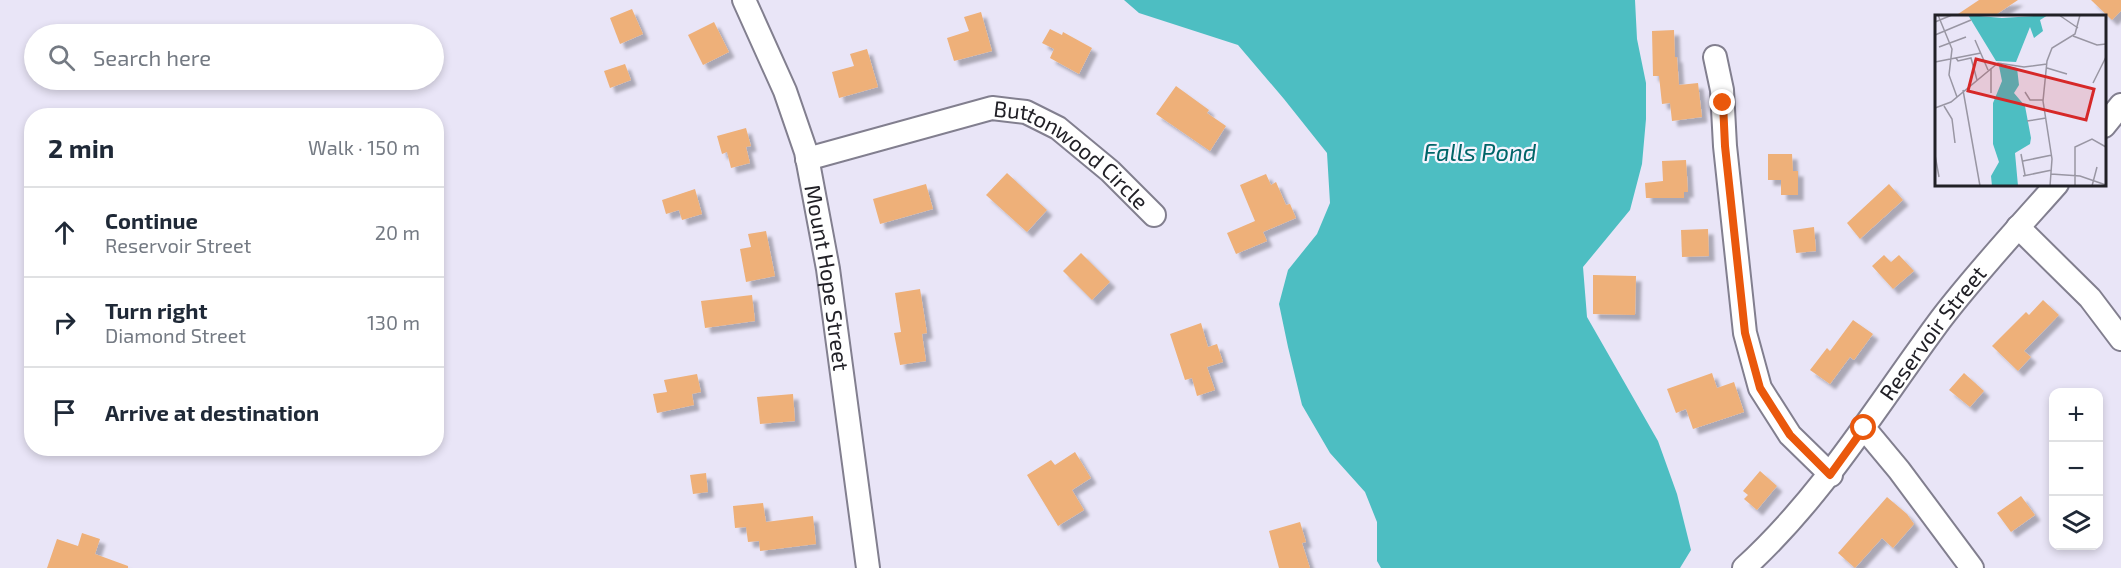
<!DOCTYPE html>
<meta charset="utf-8">
<style>
body{margin:0;font-family:"Exo 2",sans-serif;background:#f2f2f3;color:#1f2937}
.controls{position:absolute;right:18px;bottom:18px;display:grid;overflow:hidden;border-radius:12px;box-shadow:0 3px 9px #0003}
.controls button{width:54px;height:54px;display:grid;place-items:center;padding:0;border:0;border-bottom:2px solid #e0e1e3;background:#fff;color:#1f2937;font:30px sans-serif}
.stop{position:absolute;width:18px;height:18px;margin:-14px;border:4px solid #ea580c;border-radius:50%;background:#fff}
.stop.end{background:#ea580c;border-color:#fff;box-shadow:0 2px 6px #0008}
.list{margin:0;padding:0;list-style:none}
h2{display:flex;justify-content:space-between;align-items:center;height:78px;margin:0;padding:0 24px;font-size:26px}
h2 small{font-size:20px;font-weight:400;color:#747a83}
.list li{display:grid;grid-template-columns:39px 1fr auto;gap:18px;align-items:center;box-sizing:border-box;height:90px;padding:0 24px;border-top:2px solid #e0e1e3}
.list b{display:block;font-size:22px;white-space:nowrap}
.list p{margin:0;font-size:20px;white-space:nowrap;color:#747a83}
.list em{font-size:20px;font-style:normal;color:#747a83}
.icon{flex:none;width:33px;height:33px;fill:none;stroke:currentColor;stroke-width:2;stroke-linecap:round;stroke-linejoin:round}
.map{position:relative;flex:none;width:2121px;height:568px;overflow:hidden}
.search{position:absolute;background:#fff;box-shadow:0 3px 9px #0003;left:24px;top:24px;width:420px;height:66px;display:flex;align-items:center;gap:15px;box-sizing:border-box;padding:0 21px;border-radius:33px;color:#747a83;font-size:22px}
.panel{position:absolute;background:#fff;box-shadow:0 3px 9px #0003;left:24px;top:108px;width:420px;height:348px;border-radius:24px}
.map>svg:first-child{display:block}
.water{fill:#4dbec2}
.building{fill:#eeb079;filter:url(#shadow)}
.lines{fill:none;stroke-linecap:round;stroke-linejoin:round}
.minor-casing{stroke:#827f8f;stroke-width:26}
.minor{stroke:#fff;stroke-width:22}
.route{stroke:#ea580c;stroke-width:8}
.labels{text-anchor:middle;stroke-width:4.5;stroke-linejoin:round;paint-order:stroke}
.street-label{font-size:22px;fill:#212026;stroke:#f6f4fe}
.water-label{font-size:24px;font-style:italic;fill:#006568;stroke:#f6f4fe}
.inset-road{fill:none;stroke:#9996a3;stroke-width:1.5}
.view{fill:#d62828;fill-opacity:0.15;stroke:#d62828;stroke-width:3}
.inset-edge{fill:none;stroke:#212026;stroke-width:3}
</style>
<div class="map">
<svg width="2121" height="568" viewBox="0 0 2121 568">
<defs>
<filter id="shadow"><feDropShadow dx="5.5" dy="5.5" stdDeviation="1.5" flood-color="#0004"/></filter>
</defs>
<rect width="100%" height="100%" fill="#e9e5f7"/>
<polygon class="water" points="1124,0 1635,0 1637,39 1646,83 1646,119 1642,164 1630,210 1583,267 1587,317 1658,441 1677,494 1691,550 1680,568 1381,568 1377,561 1377,522 1365,492 1330,453 1302,405 1288,347 1279,304 1288,270 1317,234 1330,203 1327,153 1284,99 1238,45 1139,13"/>
<g class="building">
<polygon points="1979,0 2018,0 1994,16 1955,16"/>
<polygon points="2091,0 2121,0 2121,11 2112,20"/>
<polygon points="632,9 643,34 620,44 610,18"/>
<polygon points="981,12 992,51 954,61 947,38 969,31 964,17"/>
<polygon points="714,22 729,52 703,65 688,35"/>
<polygon points="1050,29 1062,35 1063,32 1092,48 1079,74 1050,58 1054,49 1042,43"/>
<polygon points="1674,30 1675,57 1677,57 1679,85 1698,83 1702,117 1672,121 1670,103 1662,104 1659,76 1653,76 1652,31"/>
<polygon points="867,49 878,87 839,98 832,72 854,66 850,54"/>
<polygon points="625,64 631,80 610,88 604,71"/>
<polygon points="1176,86 1209,110 1207,113 1226,126 1210,151 1156,114"/>
<polygon points="746,128 751,146 746,147 750,163 731,168 727,152 722,154 717,136"/>
<polygon points="1768,154 1792,154 1793,171 1798,171 1798,195 1781,195 1781,180 1768,180"/>
<polygon points="1686,160 1688,192 1684,192 1684,198 1646,198 1645,183 1663,181 1662,161"/>
<polygon points="1007,173 1047,210 1027,232 986,195"/>
<polygon points="1266,174 1271,185 1276,182 1286,205 1290,204 1296,218 1263,232 1267,241 1236,254 1227,233 1255,221 1240,185"/>
<polygon points="926,184 933,209 880,224 873,199"/>
<polygon points="1889,184 1903,200 1860,239 1847,223"/>
<polygon points="695,189 702,214 682,220 679,210 666,214 662,200"/>
<polygon points="1814,227 1816,251 1796,253 1793,230"/>
<polygon points="1708,229 1709,256 1682,257 1681,230"/>
<polygon points="766,231 775,276 746,282 740,249 751,247 748,234"/>
<polygon points="1081,253 1110,282 1092,300 1063,271"/>
<polygon points="1884,255 1891,262 1899,255 1914,271 1893,289 1872,266"/>
<polygon points="1593,275 1636,276 1635,315 1593,314"/>
<polygon points="920,289 927,333 922,334 926,361 900,365 894,333 901,332 895,293"/>
<polygon points="752,295 755,321 705,328 701,301"/>
<polygon points="2043,300 2059,315 2024,351 2031,357 2018,371 1992,346 2026,312 2029,315"/>
<polygon points="1853,320 1873,334 1854,360 1850,357 1830,384 1810,370 1827,348 1830,351"/>
<polygon points="1201,323 1208,347 1217,344 1223,362 1207,367 1215,390 1197,396 1192,378 1185,380 1170,334"/>
<polygon points="1712,373 1717,388 1734,382 1744,412 1693,429 1686,409 1676,413 1667,389"/>
<polygon points="1964,373 1984,391 1970,407 1949,390"/>
<polygon points="697,374 701,392 692,394 694,405 657,413 653,394 667,392 664,380"/>
<polygon points="793,394 795,421 760,424 757,397"/>
<polygon points="1075,452 1091,478 1072,490 1084,510 1058,526 1027,475 1051,460 1055,465"/>
<polygon points="1760,471 1777,486 1757,510 1744,499 1748,495 1743,491"/>
<polygon points="706,473 708,492 693,494 690,475"/>
<polygon points="2021,496 2035,515 2011,532 1997,513"/>
<polygon points="1887,497 1907,514 1914,524 1893,548 1882,538 1855,568 1838,553"/>
<polygon points="763,503 766,522 813,516 816,544 760,551 759,541 748,542 746,527 735,528 733,506"/>
<polygon points="1300,522 1306,542 1302,543 1310,568 1279,568 1269,531"/>
<polygon points="82,533 100,539 95,554 128,566 128,568 47,568 57,539 78,546"/>
</g>
<g class="lines">
<defs>
<g id="minor">
<path id="s1" d="M 744,0 L 785,91 L 806,152 L 828,269 L 868,568"/>
<polyline points="1715,57 1722,90 1725,146 1745,333 1760,388 1790,435 1831,475"/>
<polyline points="2104,126 2121,105"/>
<path id="s2" d="M 807,159 L 992,108 L 1026,112 L 1058,128 L 1110,171 L 1154,215"/>
<polyline points="2018,227 2090,298 2121,339"/>
<polyline points="1864,428 1899,470 1972,568"/>
<path id="s3" d="M 1744,568 C 1824,495 1877,405 1941,319 C 1977,272 2017,229 2057,184"/>
</g>
</defs>
<use href="#minor" class="minor-casing"/>
<use href="#minor" class="minor"/>
</g>
<g class="lines">
<polyline class="route" points="1723,103 1725,146 1745,333 1760,388 1790,435 1830,475 1864,428"/>
</g>
<g class="labels">
<g class="street-label">
<text dy="8" stroke="none"><textPath href="#s2" startOffset="286">Buttonwood Circle</textPath></text>
<text dy="8" stroke="none"><textPath href="#s1" startOffset="292">Mount Hope Street</textPath></text>
<text dy="8" stroke="none"><textPath href="#s3" startOffset="302">Reservoir Street</textPath></text>
</g>
<g class="water-label">
<text x="1480" y="161">Falls Pond</text>
</g>
</g>
<g transform="translate(1935 15)">
<rect width="171" height="171" fill="#e9e5f7"/>
<path d="M 33,0 L 67,3 L 113,0 L 105,5 L 108,16 L 99,23 L 95,12 L 81,47 L 61,46 ZM 64,51 L 82,53 L 84,70 L 79,78 L 90,91 L 96,123 L 95,129 L 80,138 L 83,171 L 57,171 L 56,161 L 64,147 L 58,129 L 58,88 L 67,66 Z" fill="#4dbec2"/>
<path class="inset-road" d="M 3,0 L 17,34 L 14,60 L 22,82M 124,0 L 143,13M 0,7 L 17,0M 0,20 L 36,5M 138,21 L 162,30 L 171,29M 40,25 L 53,55M 4,32 L 31,22M 21,43 L 23,46 L 36,43 L 42,65M 0,47 L 46,38M 56,53 L 56,78M 112,53 L 132,59M 158,68 L 171,42M 28,75 L 45,171M 90,77 L 95,85 L 108,85M 9,91 L 17,104 L 20,128M 0,93 L 16,87 L 63,48 L 89,52 L 112,49M 92,106 L 111,103M 86,139 L 90,160M 0,140 L 4,162M 88,146 L 117,140M 116,159 L 145,161 L 171,170M 88,161 L 117,155M 115,171 L 117,144 L 108,86 L 112,46 L 117,33 L 140,19 L 145,0M 140,171 L 140,132 L 157,124 L 171,132M 157,171 L 162,152"/>
<path class="view" d="M 41,44 L 159,74 L 151,105 L 33,76 Z"/>
<rect width="171" height="171" class="inset-edge"/>
</g>
</svg>
<div class="controls">
<button>+</button>
<button>−</button>
<button><svg class="icon" aria-label="layers" viewBox="0 0 24 24"><path d="M12 4l9 5-9 5-9-5zM3 14l9 5 9-5"/></svg></button>
</div>
<div class="stop" style="left:1864px;top:428px"></div>
<div class="stop end" style="left:1723px;top:103px"></div>
<div class="search"><svg class="icon" aria-label="search" viewBox="0 0 24 24"><circle cx="10" cy="10" r="6"/><path d="M15 15l6 6"/></svg>Search here</div>
<section class="panel">
<h2>2 min<small>Walk · 150 m</small></h2>
<ul class="list">
<li><svg class="icon" aria-label="ahead" viewBox="0 0 24 24"><path d="M12 20V5M6 11l6-6 6 6"/></svg><div><b>Continue</b><p>Reservoir Street</p></div><em>20 m</em></li>
<li><svg class="icon" aria-label="right" viewBox="0 0 24 24"><path d="M7 20v-9h11M14 6l5 5-5 5"/></svg><div><b>Turn right</b><p>Diamond Street</p></div><em>130 m</em></li>
<li><svg class="icon" aria-label="arrive" viewBox="0 0 24 24"><path d="M6 21V4h12l-3 4 3 4H6"/></svg><div><b>Arrive at destination</b></div></li>
</ul>
</section>
</div>
